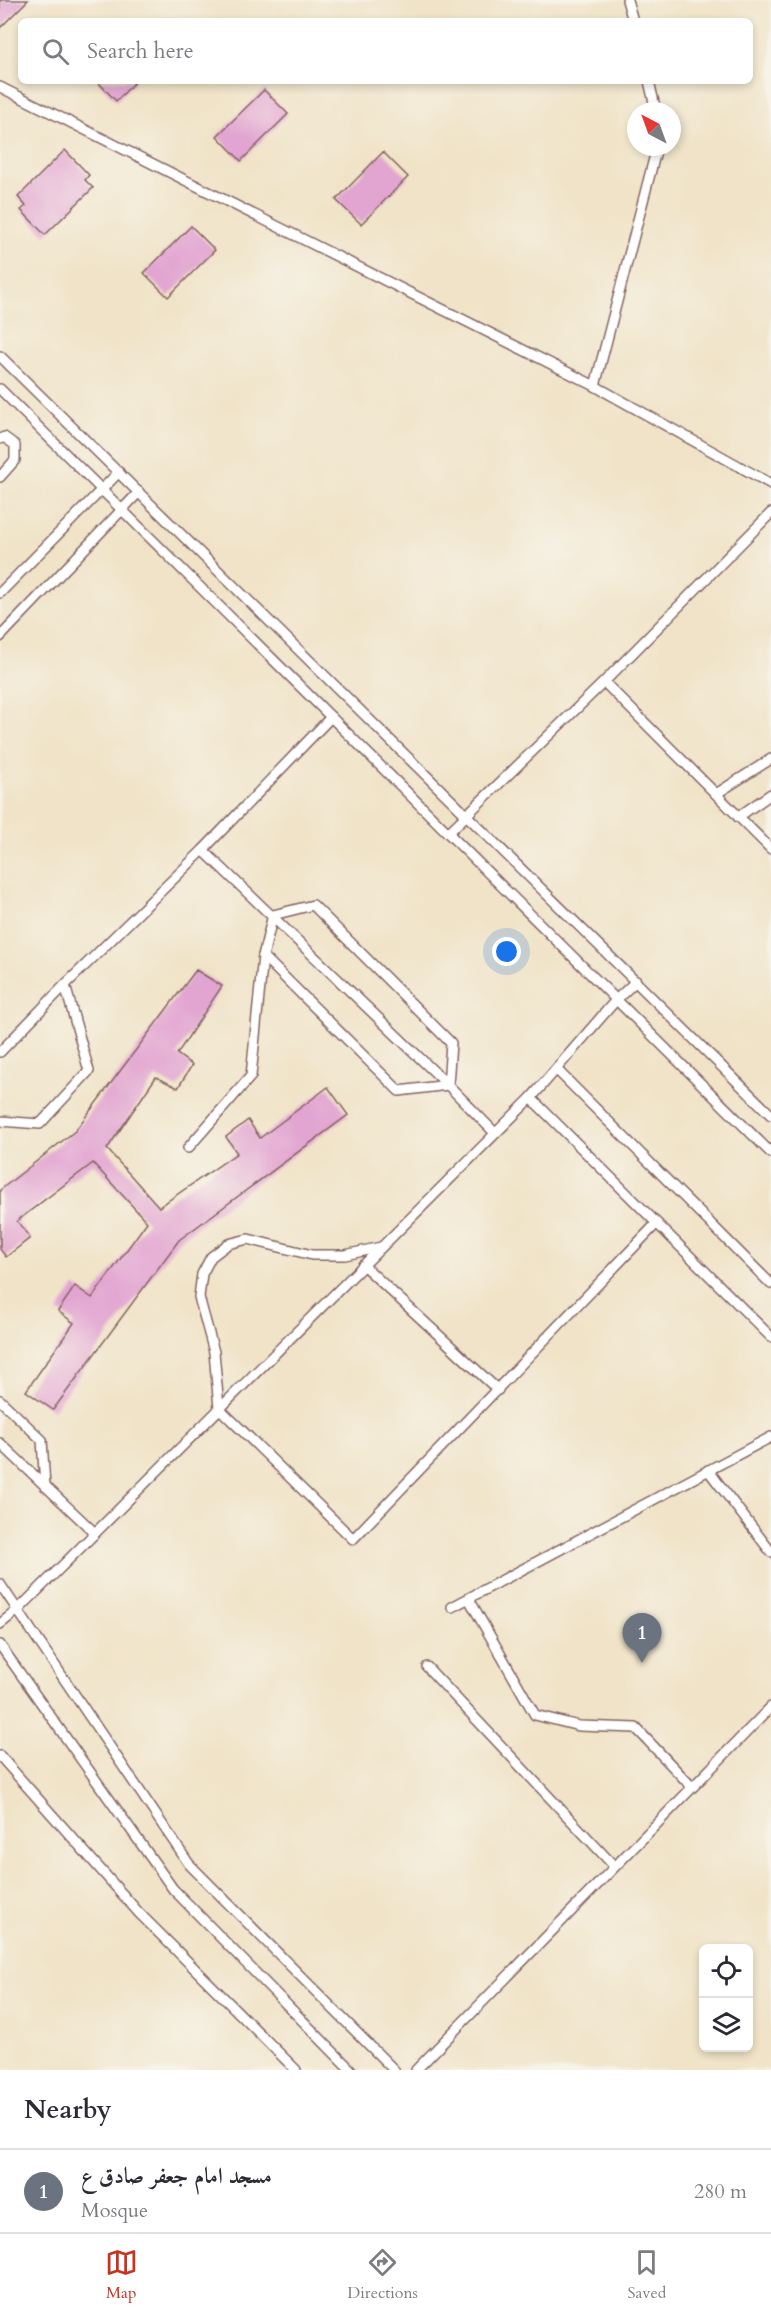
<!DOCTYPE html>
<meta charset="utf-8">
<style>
body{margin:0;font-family:Cardo,Amiri,serif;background:#f7f7f7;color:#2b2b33}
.controls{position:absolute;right:18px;bottom:18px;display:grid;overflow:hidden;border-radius:9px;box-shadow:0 3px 9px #0003}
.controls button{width:54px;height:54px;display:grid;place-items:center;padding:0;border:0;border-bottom:2px solid #e1e1e2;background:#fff;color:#2b2b33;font:30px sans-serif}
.compass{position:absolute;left:627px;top:102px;width:54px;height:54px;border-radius:50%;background:#fff;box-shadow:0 3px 9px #0003;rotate:319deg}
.you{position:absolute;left:507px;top:952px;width:21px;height:21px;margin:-15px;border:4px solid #fff;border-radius:50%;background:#1a73e8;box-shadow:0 0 0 9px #1a73e833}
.badge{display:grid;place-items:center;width:39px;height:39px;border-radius:50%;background:#c8321e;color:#fff;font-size:20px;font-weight:700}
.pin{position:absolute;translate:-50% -50px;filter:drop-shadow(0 2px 3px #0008)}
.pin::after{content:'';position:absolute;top:32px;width:21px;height:18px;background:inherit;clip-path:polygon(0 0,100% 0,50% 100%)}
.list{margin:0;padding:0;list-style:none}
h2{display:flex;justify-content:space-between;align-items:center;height:78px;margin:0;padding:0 24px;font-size:26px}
h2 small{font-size:20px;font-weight:400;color:#7c7c81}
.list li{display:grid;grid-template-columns:39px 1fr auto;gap:18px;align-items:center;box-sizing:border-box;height:84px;padding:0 24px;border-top:2px solid #e1e1e2}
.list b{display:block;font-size:22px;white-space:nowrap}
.list p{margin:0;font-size:20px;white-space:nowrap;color:#7c7c81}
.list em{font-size:20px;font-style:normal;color:#7c7c81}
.icon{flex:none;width:33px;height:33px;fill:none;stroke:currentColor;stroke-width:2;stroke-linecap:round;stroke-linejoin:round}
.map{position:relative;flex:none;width:771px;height:2070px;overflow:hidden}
.search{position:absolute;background:#fff;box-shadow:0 3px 9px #0003;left:18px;right:18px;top:18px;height:66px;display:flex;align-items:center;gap:15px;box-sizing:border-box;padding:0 21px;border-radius:9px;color:#7c7c81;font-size:22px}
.sheet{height:162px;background:#fff}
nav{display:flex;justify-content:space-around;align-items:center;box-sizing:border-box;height:84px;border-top:2px solid #e1e1e2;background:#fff;font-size:16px;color:#7c7c81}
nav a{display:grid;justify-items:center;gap:3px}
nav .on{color:#c8321e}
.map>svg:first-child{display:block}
.building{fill:#e2a4d1}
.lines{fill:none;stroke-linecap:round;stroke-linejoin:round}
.lane-casing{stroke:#846462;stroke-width:12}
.lane{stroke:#fff;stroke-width:9}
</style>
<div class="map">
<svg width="771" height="2070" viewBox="0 0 771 2070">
<rect width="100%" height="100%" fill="#f7f3e8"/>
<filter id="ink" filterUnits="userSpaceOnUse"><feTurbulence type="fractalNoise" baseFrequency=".0167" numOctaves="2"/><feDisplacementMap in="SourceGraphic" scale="12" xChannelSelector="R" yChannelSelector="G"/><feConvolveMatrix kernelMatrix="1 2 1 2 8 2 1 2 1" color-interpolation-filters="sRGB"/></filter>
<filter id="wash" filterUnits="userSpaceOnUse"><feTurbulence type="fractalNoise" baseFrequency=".008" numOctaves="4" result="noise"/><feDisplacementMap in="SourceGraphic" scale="24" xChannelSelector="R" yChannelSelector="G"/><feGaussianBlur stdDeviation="1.35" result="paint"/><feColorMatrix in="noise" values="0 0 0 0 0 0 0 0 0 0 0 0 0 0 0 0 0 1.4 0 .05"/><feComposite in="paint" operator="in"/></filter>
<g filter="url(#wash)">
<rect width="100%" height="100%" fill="#f0e3c7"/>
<g id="blocks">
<g class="building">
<polygon points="0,0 28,0 0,28"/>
<polygon points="97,81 136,81 116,101"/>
<polygon points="264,90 288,114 241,161 217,136"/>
<polygon points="65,150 89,175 85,180 93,188 45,235 21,210 26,206 18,197"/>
<polygon points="383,152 408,177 361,224 336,200"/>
<polygon points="191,226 215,250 168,297 144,273"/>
<polygon points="196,970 222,986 177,1054 192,1065 178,1088 156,1077 107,1149 159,1207 237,1153 226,1137 248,1120 260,1138 328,1087 348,1115 179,1240 53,1410 26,1391 74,1323 58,1311 75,1286 92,1298 147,1222 93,1163 17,1221 30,1238 6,1257 0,1249 0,1190 75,1131"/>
</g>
</g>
</g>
<g filter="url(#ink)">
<use href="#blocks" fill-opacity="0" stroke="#846462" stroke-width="1.5"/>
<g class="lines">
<defs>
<g id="lane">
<polyline points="627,0 633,21"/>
<polyline points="649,81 656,111"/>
<polyline points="0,87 595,386 771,484"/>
<polyline points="0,356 771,1115"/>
<polyline points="595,386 657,147"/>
<polyline points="0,389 771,1153"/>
<polyline points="0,439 4,437 15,445 15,460 0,477"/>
<polyline points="0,593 119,472"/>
<polyline points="0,637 139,492"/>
<polyline points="604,682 771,849"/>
<polyline points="716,794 771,759"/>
<polyline points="738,817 771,794"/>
<polyline points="448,833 604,682 771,513"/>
<polyline points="203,850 448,1085 495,1133"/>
<polygon points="313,905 451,1043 448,1085 399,1091 263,956 273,915"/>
<polyline points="0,1052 65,985 203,850 331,717"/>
<polyline points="557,1070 771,1284"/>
<polyline points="531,1098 771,1337"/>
<polyline points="0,1121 40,1124 89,1071 65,985"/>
<polyline points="188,1148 251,1076 263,956"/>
<polyline points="381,1247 345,1255 312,1255 248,1239 228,1244 211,1257 202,1274 199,1297 214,1352 219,1408 353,1539 657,1223"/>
<polyline points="363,1265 498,1390"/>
<polyline points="0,1400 42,1440 45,1486"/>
<polyline points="0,1443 95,1533"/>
<polyline points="708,1470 771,1552"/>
<polyline points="0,1584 189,1864 394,2070"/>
<polyline points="469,1599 535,1715 579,1726 636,1728 692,1787"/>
<polyline points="452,1607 771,1437"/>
<polyline points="0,1624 18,1610 531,1098 616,1000 636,981"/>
<polyline points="0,1645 173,1889 351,2070"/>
<polyline points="427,1667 614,1866"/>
<polyline points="0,1756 139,1913 296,2070"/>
<polyline points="416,2070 771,1707"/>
</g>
</defs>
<use href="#lane" class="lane-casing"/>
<use href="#lane" class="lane"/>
</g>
</g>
</svg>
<div class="controls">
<button><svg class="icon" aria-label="locate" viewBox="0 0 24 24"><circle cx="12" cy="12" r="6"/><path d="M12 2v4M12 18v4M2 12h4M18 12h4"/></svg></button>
<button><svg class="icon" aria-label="layers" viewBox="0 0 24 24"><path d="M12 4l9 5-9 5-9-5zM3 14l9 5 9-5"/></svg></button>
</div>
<svg class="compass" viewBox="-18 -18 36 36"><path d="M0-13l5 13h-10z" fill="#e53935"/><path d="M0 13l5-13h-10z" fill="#7c7c81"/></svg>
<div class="you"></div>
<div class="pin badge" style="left:642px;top:1663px;background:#6b7280">1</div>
<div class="search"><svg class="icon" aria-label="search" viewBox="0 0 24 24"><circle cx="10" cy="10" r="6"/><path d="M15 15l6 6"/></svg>Search here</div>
</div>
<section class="sheet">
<h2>Nearby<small></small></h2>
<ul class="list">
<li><span class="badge" style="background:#6b7280">1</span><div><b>مسجد امام جعفر صادق ع</b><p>Mosque</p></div><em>280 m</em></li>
</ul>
</section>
<nav>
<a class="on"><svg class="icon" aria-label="map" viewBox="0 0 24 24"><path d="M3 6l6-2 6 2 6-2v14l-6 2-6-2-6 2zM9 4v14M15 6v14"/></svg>Map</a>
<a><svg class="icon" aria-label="directions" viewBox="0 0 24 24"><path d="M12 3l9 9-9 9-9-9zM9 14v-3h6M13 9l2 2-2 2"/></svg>Directions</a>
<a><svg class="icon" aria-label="saved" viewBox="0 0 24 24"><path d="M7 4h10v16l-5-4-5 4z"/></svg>Saved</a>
</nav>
